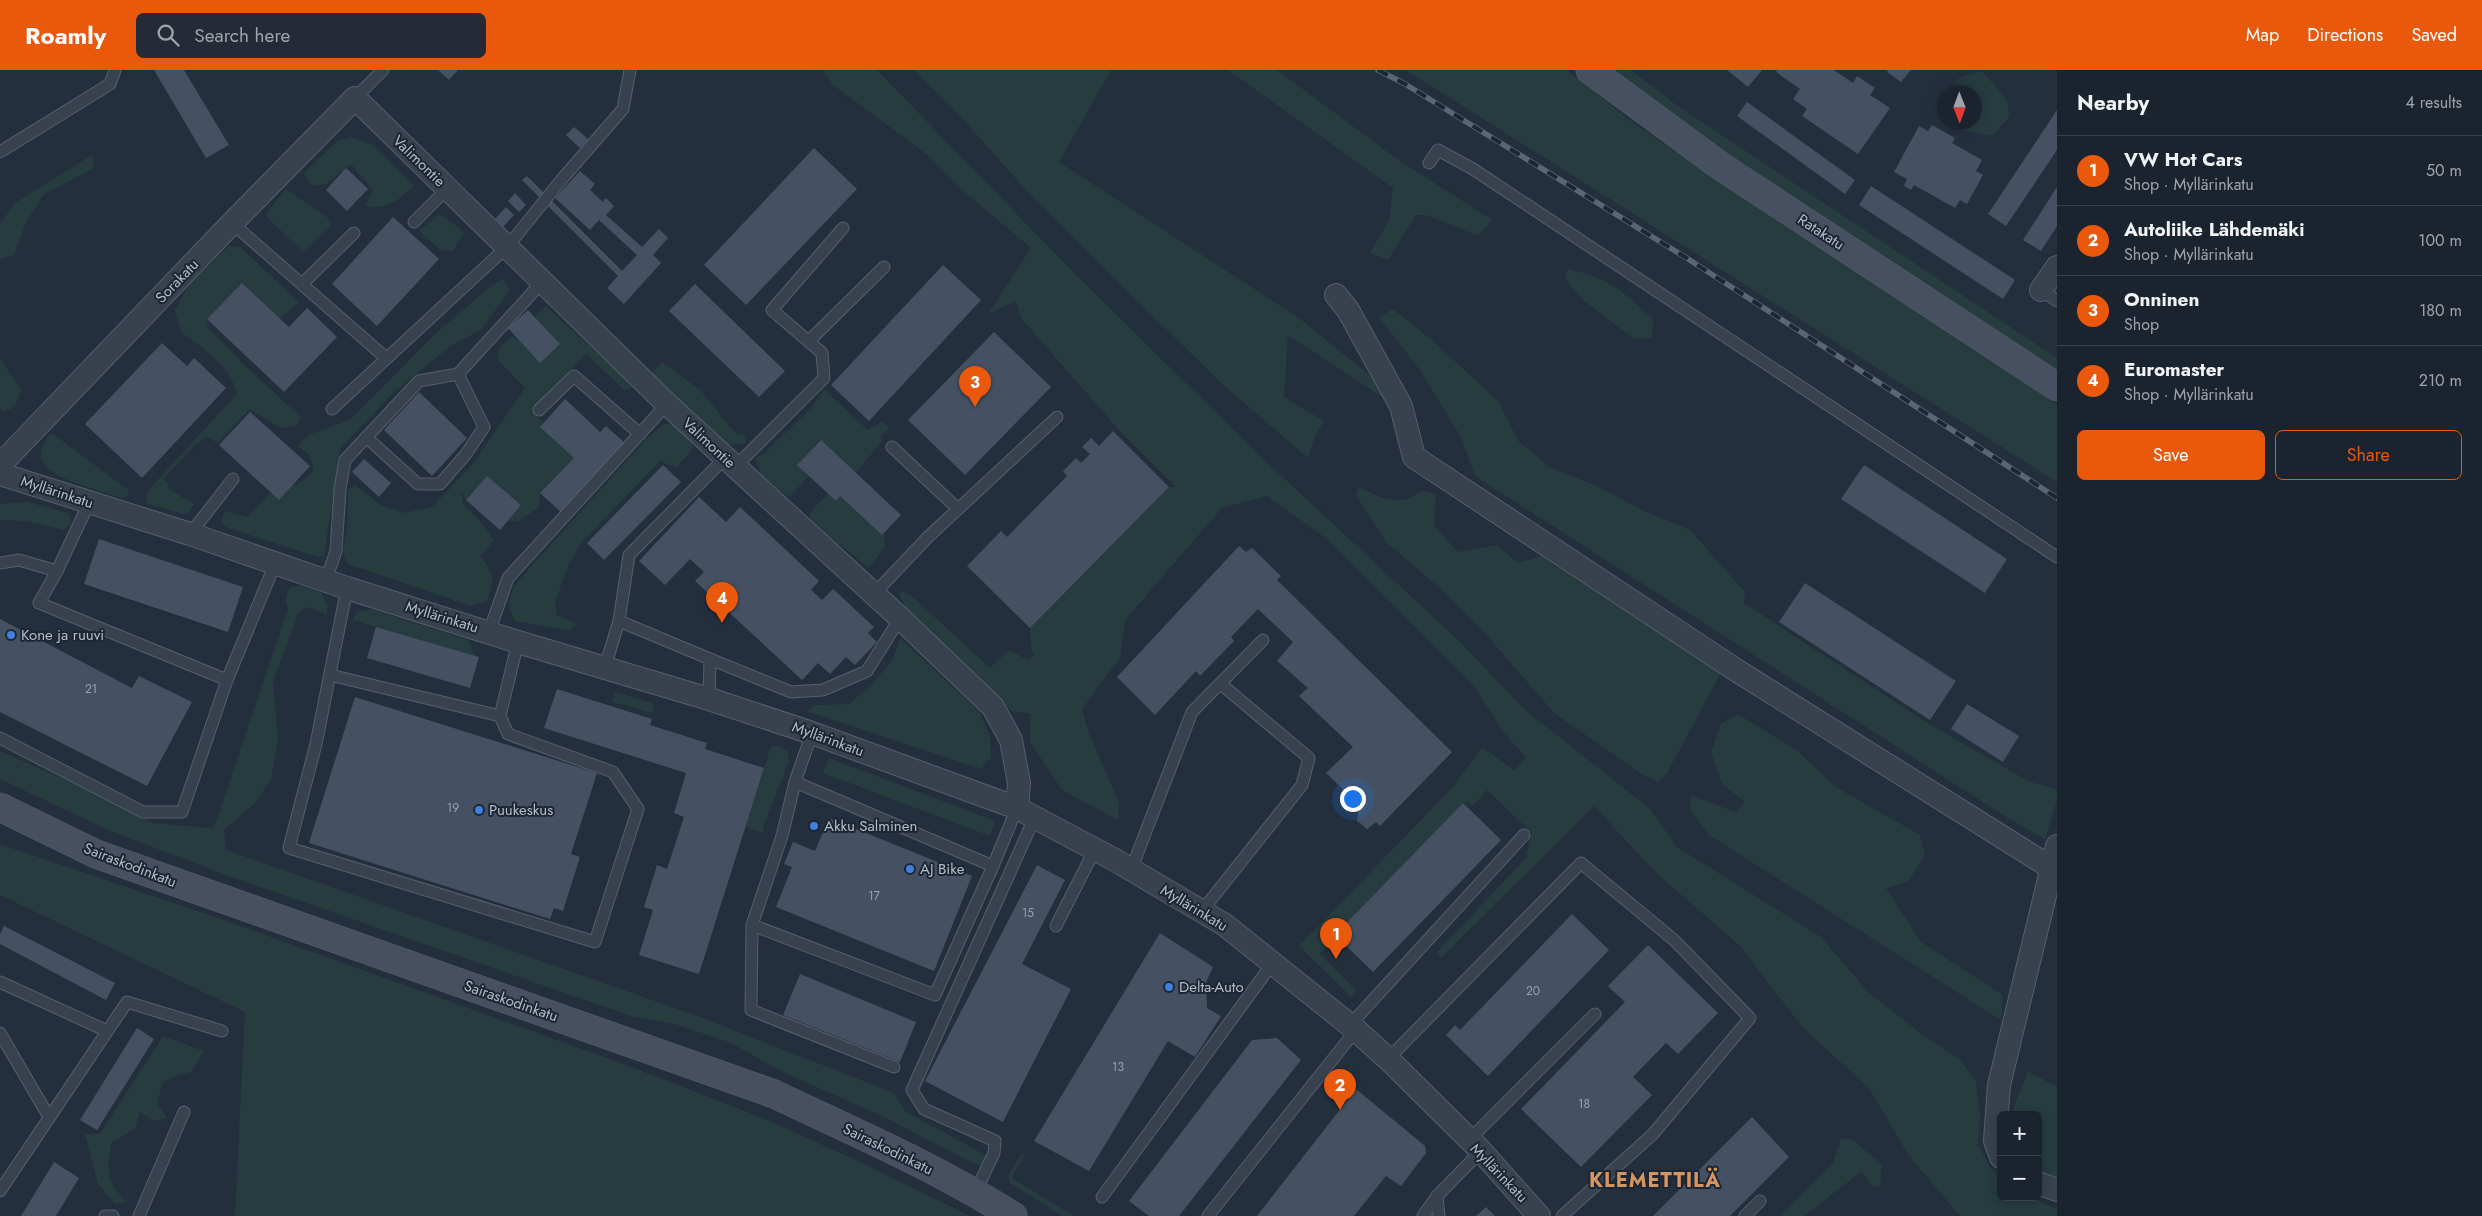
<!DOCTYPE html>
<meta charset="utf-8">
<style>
body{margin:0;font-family:Jost,sans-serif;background:#242b36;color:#f1f3f6}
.controls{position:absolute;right:15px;bottom:15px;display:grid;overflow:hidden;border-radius:8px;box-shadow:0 2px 12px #0003}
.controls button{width:45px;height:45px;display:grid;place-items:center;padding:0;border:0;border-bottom:1px solid #39404a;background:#1b232e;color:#f1f3f6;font:25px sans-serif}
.compass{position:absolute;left:1937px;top:15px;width:45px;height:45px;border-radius:50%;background:#1b232e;box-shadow:0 2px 12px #0003;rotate:179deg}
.you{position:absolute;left:1352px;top:728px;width:18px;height:18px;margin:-12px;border:4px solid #fff;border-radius:50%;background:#1a73e8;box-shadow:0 0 0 8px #1a73e833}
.badge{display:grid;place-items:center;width:32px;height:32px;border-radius:50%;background:#ea580c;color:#fff;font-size:16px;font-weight:700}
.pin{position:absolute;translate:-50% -41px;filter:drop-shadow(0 1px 2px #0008)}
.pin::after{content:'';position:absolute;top:26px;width:18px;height:15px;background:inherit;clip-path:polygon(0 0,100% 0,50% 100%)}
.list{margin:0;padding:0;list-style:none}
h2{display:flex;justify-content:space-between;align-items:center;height:65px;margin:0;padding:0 20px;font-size:21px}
h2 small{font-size:16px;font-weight:400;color:#a0a4aa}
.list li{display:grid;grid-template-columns:32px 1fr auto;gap:15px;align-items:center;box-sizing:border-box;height:70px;padding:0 20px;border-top:1px solid #39404a}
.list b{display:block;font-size:19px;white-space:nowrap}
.list p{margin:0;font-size:16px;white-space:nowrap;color:#a0a4aa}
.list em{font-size:16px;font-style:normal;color:#a0a4aa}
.actions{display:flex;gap:10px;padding:15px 20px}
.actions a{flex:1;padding:11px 0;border:1px solid #ea580c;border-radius:8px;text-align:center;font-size:18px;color:#ea580c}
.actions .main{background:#ea580c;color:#fff}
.icon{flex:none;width:28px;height:28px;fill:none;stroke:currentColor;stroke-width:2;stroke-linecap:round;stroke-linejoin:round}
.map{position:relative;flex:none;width:2057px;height:1146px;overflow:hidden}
header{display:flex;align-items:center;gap:30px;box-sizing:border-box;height:70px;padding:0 25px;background:#ea580c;color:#fff}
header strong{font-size:24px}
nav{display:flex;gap:28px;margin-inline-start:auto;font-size:18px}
.search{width:350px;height:45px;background:#242b36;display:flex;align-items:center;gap:12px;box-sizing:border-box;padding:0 18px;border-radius:8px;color:#a0a4aa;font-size:19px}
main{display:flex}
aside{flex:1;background:#1b232e}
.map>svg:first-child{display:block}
.green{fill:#263c3f}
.building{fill:#455162}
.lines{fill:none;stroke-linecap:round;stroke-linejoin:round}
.service-casing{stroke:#565f6c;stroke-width:13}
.minor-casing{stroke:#565f6c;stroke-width:24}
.secondary-casing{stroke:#565f6c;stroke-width:29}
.service{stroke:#38414e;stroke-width:11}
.minor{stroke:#38414e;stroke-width:22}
.secondary{stroke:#465061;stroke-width:28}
.rail-casing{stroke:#5a6575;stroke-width:5.5}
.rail{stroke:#1d2633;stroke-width:4;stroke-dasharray:11;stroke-linecap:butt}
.shop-dot{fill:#3f7fe0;stroke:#1d2633;stroke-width:2}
.labels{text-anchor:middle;stroke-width:4;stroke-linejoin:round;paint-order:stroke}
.number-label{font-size:12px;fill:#98a1af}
.street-label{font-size:15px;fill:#b4bcc9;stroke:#1d2633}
.poi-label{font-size:15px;fill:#b4bcc9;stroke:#1d2633;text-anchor:start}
.district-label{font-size:20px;font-weight:bold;letter-spacing:1px;fill:#d59563;stroke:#1d2633}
</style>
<header>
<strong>Roamly</strong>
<div class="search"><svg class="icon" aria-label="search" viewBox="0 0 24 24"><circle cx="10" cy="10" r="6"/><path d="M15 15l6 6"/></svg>Search here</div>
<nav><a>Map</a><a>Directions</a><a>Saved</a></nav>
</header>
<main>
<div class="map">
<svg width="2057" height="1146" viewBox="0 0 2057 1146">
<rect width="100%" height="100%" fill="#242f3e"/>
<g class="green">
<polygon points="823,0 877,0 1074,203 1258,384 1460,572 1524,639 1650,739 1677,777 1821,867 1869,923 1922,964 1959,989 1976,1012 1980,1045 1978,1074 1991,1099 2001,1107 2001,1127 2032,1127 2057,1140 2057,1146 1960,1146 1909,1086 1868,1017 1803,958 1739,875 1656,803 1594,736 1441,888 1436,883 1526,788 1531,762 1487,720 1473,736 1466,731 1320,884 1356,920 1351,927 1299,876 1452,718 1482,677 1515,701 1526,687 1503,662 1476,619 1396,537 1323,466 1267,426 1222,438 1125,550 1120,588 1082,639 1089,664 1119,732 1118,750 1062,720 1030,672 1030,644 1012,641 905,538 899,524 903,521 913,527 990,598 1009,580 1028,590 1034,585 1031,578 1030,558 1169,417 1176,417 1118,359 1021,248 1016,231 988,244 1031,178 969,126 929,86 833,15"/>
<polygon points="914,0 1111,0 1059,92 1299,248 1384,317 1388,331 1288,265 1284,327 1324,351 1315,366 1308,388 1221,313 1035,130 952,37"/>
<polygon points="1228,0 1277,0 1397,89 1492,150 1478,166 1426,145 1416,145 1388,190 1370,183 1389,150 1393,118"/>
<polygon points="1406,0 1567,0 1628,49 1761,140 2057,334 2057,412"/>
<polygon points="1613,0 1631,0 1675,34 2057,288 2057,301 1734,88"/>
<polygon points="1982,1 2006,28 2010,46 1992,66 1966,61 1957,53 1974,52 1974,22 1949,22 1959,8"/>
<path d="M 351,67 L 371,74 L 414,116 C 397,131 388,140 365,136 L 373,120 L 351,94 L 326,114 L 311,115 L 304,103 L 337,71 Z"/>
<polygon points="92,85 94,98 44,124 26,152 14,185 0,189 0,154 15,133"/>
<polygon points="286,119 327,147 331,156 304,183 267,147 268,141"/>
<polygon points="440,144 464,162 453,181 441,180 419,161"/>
<path d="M 229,176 L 240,177 L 299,232 L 280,249 L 242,213 L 207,249 L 208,257 L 246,297 L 301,347 L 297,356 L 280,358 L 250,339 L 217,373 L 207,366 L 195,375 L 164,408 L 169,415 L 167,418 L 194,434 L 189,443 L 183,444 L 148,434 L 146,427 L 150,418 L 237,324 C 230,294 204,279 181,262 L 175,240 L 189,215 Z"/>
<path d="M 1568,199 C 1611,209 1621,220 1653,249 L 1652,268 L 1634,269 L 1582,229 L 1565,209 Z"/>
<polygon points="504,209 510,220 481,260 452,275 394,322 340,379 324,486 318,487 228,458 221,452 224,441 247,447 271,423 279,429 293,414 296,416 314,400 309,385 298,376 308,365 350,350 435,264 492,215"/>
<path d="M 546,236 L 634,317 L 624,320 L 586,284 L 532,342 L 544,353 L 540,357 L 574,388 L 540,423 L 539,437 L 519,451 L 507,452 L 521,435 L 487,406 L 466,430 L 461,421 L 463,434 L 483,454 L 494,471 L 480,486 C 494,502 495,512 487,531 L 471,536 L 351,495 L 346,492 L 343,481 L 347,460 L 348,420 L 355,415 L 381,435 L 404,443 L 432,437 L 472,395 L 525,318 L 497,289 L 500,277 L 512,266 L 530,277 L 535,264 L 536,245 Z"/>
<polygon points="1393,239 1433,271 1498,331 1519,372 1551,398 1599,417 1646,442 1690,460 1745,522 1744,533 1926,652 2030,712 2057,719 2057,730 2045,769 2003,745 1475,406 1461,367 1419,299 1379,247"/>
<polygon points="0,289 21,319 15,337 3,342 0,337"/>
<polygon points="662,292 701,321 735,363 745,365 746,373 729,375 654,307 651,303"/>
<path d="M 824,319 L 868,360 L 882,352 L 890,358 L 881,366 L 882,371 L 856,403 L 820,370 L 798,395 L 809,406 L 789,427 C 776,416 755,406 757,387 L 766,382 L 812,337 Z"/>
<path d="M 664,354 L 673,354 L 694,377 L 677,397 L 668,395 L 661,390 L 581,473 L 569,494 L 555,532 L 557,545 L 577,554 L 570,561 L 515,551 C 506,534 508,528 518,511 L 646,369 Z"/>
<path d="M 53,364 L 128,420 L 129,425 L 122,428 C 103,421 51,410 42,391 C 38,382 45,373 49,365 Z"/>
<path d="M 1359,417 C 1385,429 1396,438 1422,421 L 1436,424 L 1434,456 L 1458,482 L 1497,475 L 1518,493 L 1542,486 L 1554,495 L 1721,603 L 1667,703 L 1658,712 L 1640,703 L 1554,643 L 1484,562 L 1442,520 L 1386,472 L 1356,425 Z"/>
<polygon points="828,423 836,431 840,426 882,465 884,463 885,476 869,498 810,451 810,443"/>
<polygon points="28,432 68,443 72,452 64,460 26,451 0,450 0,434"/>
<path d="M 304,516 L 322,523 L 327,535 L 327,544 L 306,537 L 299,542 L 273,611 L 278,670 L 271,710 L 253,735 L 224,760 L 226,780 L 703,948 L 894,1023 L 906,1042 L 998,1092 L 991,1100 L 969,1091 L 882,1046 L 783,1002 L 729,972 L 675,954 L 634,947 L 229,806 L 108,760 L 0,709 L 0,681 L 104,727 L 152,753 L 212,758 L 216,753 L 288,538 C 284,532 286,524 290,517 Z"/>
<polygon points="371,539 468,570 475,586 352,550 358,542"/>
<polygon points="900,568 979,642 990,667 991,687 981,699 807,641 814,635 849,634 872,614 892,591"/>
<polygon points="615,622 654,634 652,643 613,632"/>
<polygon points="1738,644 1799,682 1834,716 1920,765 1925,785 1908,812 1886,818 1921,872 2003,925 2001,950 1709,765 1690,740 1691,725 1735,742 1745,732 1722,714 1711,682 1721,654"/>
<polygon points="771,676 780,676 788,682 789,691 763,758 764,763 745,757"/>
<polygon points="829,688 995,751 990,766 823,703"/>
<polygon points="0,774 215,847 618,992 763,1048 860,1092 970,1146 235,1146 245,942 0,825"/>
<path d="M 163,966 L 204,981 L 191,1002 L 178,1005 L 163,1012 L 157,1033 L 167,1048 L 154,1051 L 140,1042 L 135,1059 L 111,1073 C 107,1103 105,1110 127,1132 L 115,1134 L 98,1114 L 85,1064 L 100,1064 Z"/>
<polygon points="2028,1001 2057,1017 2057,1109 2038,1102 2038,1045 2011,1045"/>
<polygon points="1841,1069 1851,1069 1882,1094 1880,1116 1872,1117 1862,1101 1804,1146 1781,1146 1833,1093"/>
<polygon points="1022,1083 1025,1084 1012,1108 1074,1146 1062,1146 1010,1113 1008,1106"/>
</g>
<g class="building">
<polygon points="154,0 184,0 229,75 206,88"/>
<polygon points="438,0 458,0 449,10"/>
<polygon points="1727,0 1762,0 1748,17"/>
<polygon points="1777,0 1834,0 1853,13 1857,6 1875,18 1870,25 1890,38 1858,84 1802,46 1807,39 1793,29 1800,19 1776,2"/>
<polygon points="1888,0 1911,0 1901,12 1887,2"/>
<polygon points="1747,32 1855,110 1845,124 1737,46"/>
<polygon points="2057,40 2057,80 2006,156 1988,144"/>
<polygon points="1932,55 1955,68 1952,73 1982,90 1976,101 1983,105 1967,134 1960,130 1955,138 1914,115 1911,120 1904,116 1907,109 1894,102 1919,56 1928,61"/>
<polygon points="574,57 588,69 580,78 566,65"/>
<polygon points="814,78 857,119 746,235 704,195"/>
<polygon points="346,98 368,119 347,141 326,120"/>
<polygon points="580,101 595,114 590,120 603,132 606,128 614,136 606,145 642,177 659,159 668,168 653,185 661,193 624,234 607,218 618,206 522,110 527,106 622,201 637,185 599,150 590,160 555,128"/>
<polygon points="1871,116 2015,210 2003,229 1859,135"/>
<polygon points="2057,117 2057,156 2041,181 2023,170"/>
<polygon points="515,123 526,135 519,142 508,131"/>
<polygon points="506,137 514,145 503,157 495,149"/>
<polygon points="393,147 439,189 377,256 332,214"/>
<polygon points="943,195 981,230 869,351 831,315"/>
<polygon points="242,213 289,257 307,238 337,267 284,322 207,249"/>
<polygon points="695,214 785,301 759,327 669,241"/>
<polygon points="528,240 560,274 540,293 508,258"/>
<polygon points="994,262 1051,317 965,405 908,350"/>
<polygon points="162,273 187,296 194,288 226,318 142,408 85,354"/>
<polygon points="419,322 467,368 432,406 384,360"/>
<polygon points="565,329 600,362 606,356 627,375 563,444 540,423 574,388 540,357"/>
<polygon points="250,342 310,396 279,430 219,375"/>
<polygon points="1113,361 1169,417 1030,558 967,496 1001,461 1007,467 1067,406 1063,401 1076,388 1081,393 1090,384 1082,377 1091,368 1099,376"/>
<polygon points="821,370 901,445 882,465 840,426 836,431 797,395"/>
<polygon points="364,389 391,413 379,427 352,402"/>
<polygon points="663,395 681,412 604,490 587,473"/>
<polygon points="1864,395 2007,489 1985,523 1841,429"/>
<polygon points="487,406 521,435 500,460 466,430"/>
<polygon points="699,427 726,452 740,437 819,511 811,520 822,530 833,519 874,557 868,563 877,572 855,595 846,587 830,604 818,593 802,610 695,511 704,502 690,489 665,515 639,491"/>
<polygon points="99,469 243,517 228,562 84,514"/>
<polygon points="1239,476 1246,482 1252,478 1281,506 1277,510 1452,682 1380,756 1376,752 1367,759 1357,751 1358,743 1353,737 1358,734 1326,703 1353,677 1299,626 1308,618 1277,591 1293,572 1258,539 1231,567 1234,571 1200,606 1196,601 1155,645 1117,607"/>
<polygon points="1805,513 1956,611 1930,650 1779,552"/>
<polygon points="0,549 132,618 139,606 192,632 147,716 0,642"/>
<polygon points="376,557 479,587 470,618 367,588"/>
<polygon points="557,619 652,649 650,655 707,673 705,679 764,698 699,904 639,885 653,840 644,837 657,795 667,799 684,747 674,743 686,703 544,658"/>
<polygon points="355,627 597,703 571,784 580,787 563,841 554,838 550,849 309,773"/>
<polygon points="1967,634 2019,666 2003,692 1951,659"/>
<polygon points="1463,733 1501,770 1373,902 1335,865"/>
<polygon points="829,748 972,806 934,901 776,837 792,797 784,794 793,772 815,781"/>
<polygon points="1037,795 1065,810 1022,894 1071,919 1003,1052 925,1011"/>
<polygon points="1572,844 1609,880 1488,1006 1446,965 1455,955 1460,960"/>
<polygon points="4,856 115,913 106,930 0,874 0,864"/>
<polygon points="1160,863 1213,897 1206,912 1207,938 1221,946 1195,987 1168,971 1089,1101 1034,1071"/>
<polygon points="1648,875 1718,943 1678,984 1666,973 1633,1007 1652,1025 1581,1097 1521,1039 1625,932 1608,916"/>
<polygon points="800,904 916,952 900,992 783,945"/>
<polygon points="137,958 154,969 97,1060 80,1050"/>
<polygon points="1277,968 1301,990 1179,1146 1149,1146 1129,1131 1252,970"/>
<polygon points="1356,1019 1425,1076 1426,1083 1401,1116 1386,1106 1354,1146 1257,1146"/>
<polygon points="1752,1047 1789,1087 1730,1146 1653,1146"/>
<polygon points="54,1092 79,1108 56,1146 21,1146"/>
<polygon points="1486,1137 1495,1146 1476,1146"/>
</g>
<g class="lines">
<defs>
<g id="service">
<polyline points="355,28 383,0"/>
<polyline points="0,82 110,14 115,0"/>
<polyline points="1429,93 1438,80 1473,99 2057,487"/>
<polyline points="414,152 448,118"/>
<polyline points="232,153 386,288"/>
<polyline points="302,214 354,163"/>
<polyline points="2041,220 2057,231"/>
<polyline points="810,270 884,197"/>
<polyline points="332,339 508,176 562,109 623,39 630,0"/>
<polyline points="539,340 574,306 640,364"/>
<polyline points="366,367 418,414 440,414 466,384 484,357 458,304"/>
<polyline points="892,377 958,439"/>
<polyline points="735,397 824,308 822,283 772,240 843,158"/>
<polyline points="89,433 57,501 39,533 227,610"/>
<polyline points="190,464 233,409"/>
<polyline points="0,493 19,490 57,501"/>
<polyline points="326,510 336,481 340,419 345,390 419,311 458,304 543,211"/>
<polyline points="347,518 316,674 289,778 595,872 638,739 613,702 508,664 500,646 518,572"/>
<polyline points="874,524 928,467 1057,347"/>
<polyline points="619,551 629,485 725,388"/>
<polyline points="489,562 508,508 667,334"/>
<polyline points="710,589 791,622 823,620 867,601 900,548"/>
<polyline points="605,597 619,551 710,589 709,629"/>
<polyline points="330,605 500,646"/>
<polyline points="812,663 795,712 782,766 752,855 751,940 894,997"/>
<polyline points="0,668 143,742 182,742 227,610 275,494"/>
<polyline points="795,712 993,796 1017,738"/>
<polyline points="1131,800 1192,642 1263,570"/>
<polyline points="1202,841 1302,715 1309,688 1221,614"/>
<polyline points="752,855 935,925 993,796"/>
<polyline points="1056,856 1095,779"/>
<polyline points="0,912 107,961"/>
<polyline points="1350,955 1524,765"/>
<polyline points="0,963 49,1047"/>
<polyline points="1388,989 1581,793 1674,870 1750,948 1653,1064 1562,1146"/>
<polyline points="1468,1071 1595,944"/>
<polyline points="0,1121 127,932 222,961"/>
<polyline points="975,1123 994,1083 995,1071 924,1039 912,1020 1034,749"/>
<polyline points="1437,1126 1439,1146"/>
<polyline points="1102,1127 1272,894"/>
<polyline points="105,1146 113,1146"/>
<polyline points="139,1146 184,1042"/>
<polyline points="1208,1146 1356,960"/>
<polyline points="1423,1146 1437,1126 1481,1081"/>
<polyline points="1745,1146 1760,1131"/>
</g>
<g id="minor">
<polyline points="2041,220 2057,197"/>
<polyline points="1336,225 1348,240 1401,336 1414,387 1739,602 2050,797"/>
<polyline points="0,395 232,153 355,28 667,334 900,548 993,637 1011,670 1019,713 1017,738"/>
<polyline points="0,404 190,464 347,518 518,572 709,629 812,663 1017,738 1115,790 1225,855 1356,960 1388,989 1481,1081 1539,1146"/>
<polyline points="2001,1087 1995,1071 1999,1015 2057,776"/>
<polyline points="2038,1113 2057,1120"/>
</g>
<g id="secondary">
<polyline points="1590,0 1719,95 2057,317"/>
<path d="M 0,737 L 96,784 L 774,1024 C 854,1062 938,1098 1013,1146"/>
</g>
</defs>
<use href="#service" class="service-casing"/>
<use href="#minor" class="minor-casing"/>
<use href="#secondary" class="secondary-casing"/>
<use href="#service" class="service"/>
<use href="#minor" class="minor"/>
<use href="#secondary" class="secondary"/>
<defs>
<polyline id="rail" points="1378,0 1405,14 1685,187 2057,428"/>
</defs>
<use href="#rail" class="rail-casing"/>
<use href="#rail" class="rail"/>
</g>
<g class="shop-dot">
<circle cx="11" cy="565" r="5"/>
<circle cx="479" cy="740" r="5"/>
<circle cx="814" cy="756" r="5"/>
<circle cx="910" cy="799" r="5"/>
<circle cx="1169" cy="917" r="5"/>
</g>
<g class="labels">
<g class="number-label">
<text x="91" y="623">21</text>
<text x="453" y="742">19</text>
<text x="874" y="830">17</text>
<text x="1028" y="847">15</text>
<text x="1533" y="925">20</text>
<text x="1118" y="1001">13</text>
<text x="1584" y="1038">18</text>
</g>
<g class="street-label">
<text transform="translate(419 91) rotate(44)" y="5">Valimontie</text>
<text transform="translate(1821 162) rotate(33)" y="5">Ratakatu</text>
<text transform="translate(177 211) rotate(-46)" y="5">Sorakatu</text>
<text transform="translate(709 373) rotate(43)" y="5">Valimontie</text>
<text transform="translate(57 422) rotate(18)" y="5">Myllärinkatu</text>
<text transform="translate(442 547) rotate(17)" y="5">Myllärinkatu</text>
<text transform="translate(828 669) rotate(20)" y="5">Myllärinkatu</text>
<text transform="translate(130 795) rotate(21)" y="5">Sairaskodinkatu</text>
<text transform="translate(1194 838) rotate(31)" y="5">Myllärinkatu</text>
<text transform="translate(511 931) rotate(19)" y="5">Sairaskodinkatu</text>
<text transform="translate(888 1079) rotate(26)" y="5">Sairaskodinkatu</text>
<text transform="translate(1499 1103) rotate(46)" y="5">Myllärinkatu</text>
</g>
<g class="poi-label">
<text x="21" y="570">Kone ja ruuvi</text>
<text x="489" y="745">Puukeskus</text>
<text x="824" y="761">Akku Salminen</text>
<text x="920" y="804">AJ Bike</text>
<text x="1179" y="922">Delta-Auto</text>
</g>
<g class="district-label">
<text x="1655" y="1117">KLEMETTILÄ</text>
</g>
</g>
</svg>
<div class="controls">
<button>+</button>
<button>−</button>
</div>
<svg class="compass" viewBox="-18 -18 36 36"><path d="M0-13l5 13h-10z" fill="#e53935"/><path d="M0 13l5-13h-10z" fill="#a0a4aa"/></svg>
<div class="you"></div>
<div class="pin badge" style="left:1336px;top:889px">1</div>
<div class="pin badge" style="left:1340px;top:1040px">2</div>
<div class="pin badge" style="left:975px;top:337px">3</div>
<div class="pin badge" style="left:722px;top:553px">4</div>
</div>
<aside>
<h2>Nearby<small>4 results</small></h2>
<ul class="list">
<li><span class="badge">1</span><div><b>VW Hot Cars</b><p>Shop · Myllärinkatu</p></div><em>50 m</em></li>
<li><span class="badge">2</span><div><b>Autoliike Lähdemäki</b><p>Shop · Myllärinkatu</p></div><em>100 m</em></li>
<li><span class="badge">3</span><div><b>Onninen</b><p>Shop</p></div><em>180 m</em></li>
<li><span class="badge">4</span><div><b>Euromaster</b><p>Shop · Myllärinkatu</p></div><em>210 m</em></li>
</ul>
<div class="actions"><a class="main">Save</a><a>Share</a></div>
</aside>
</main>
